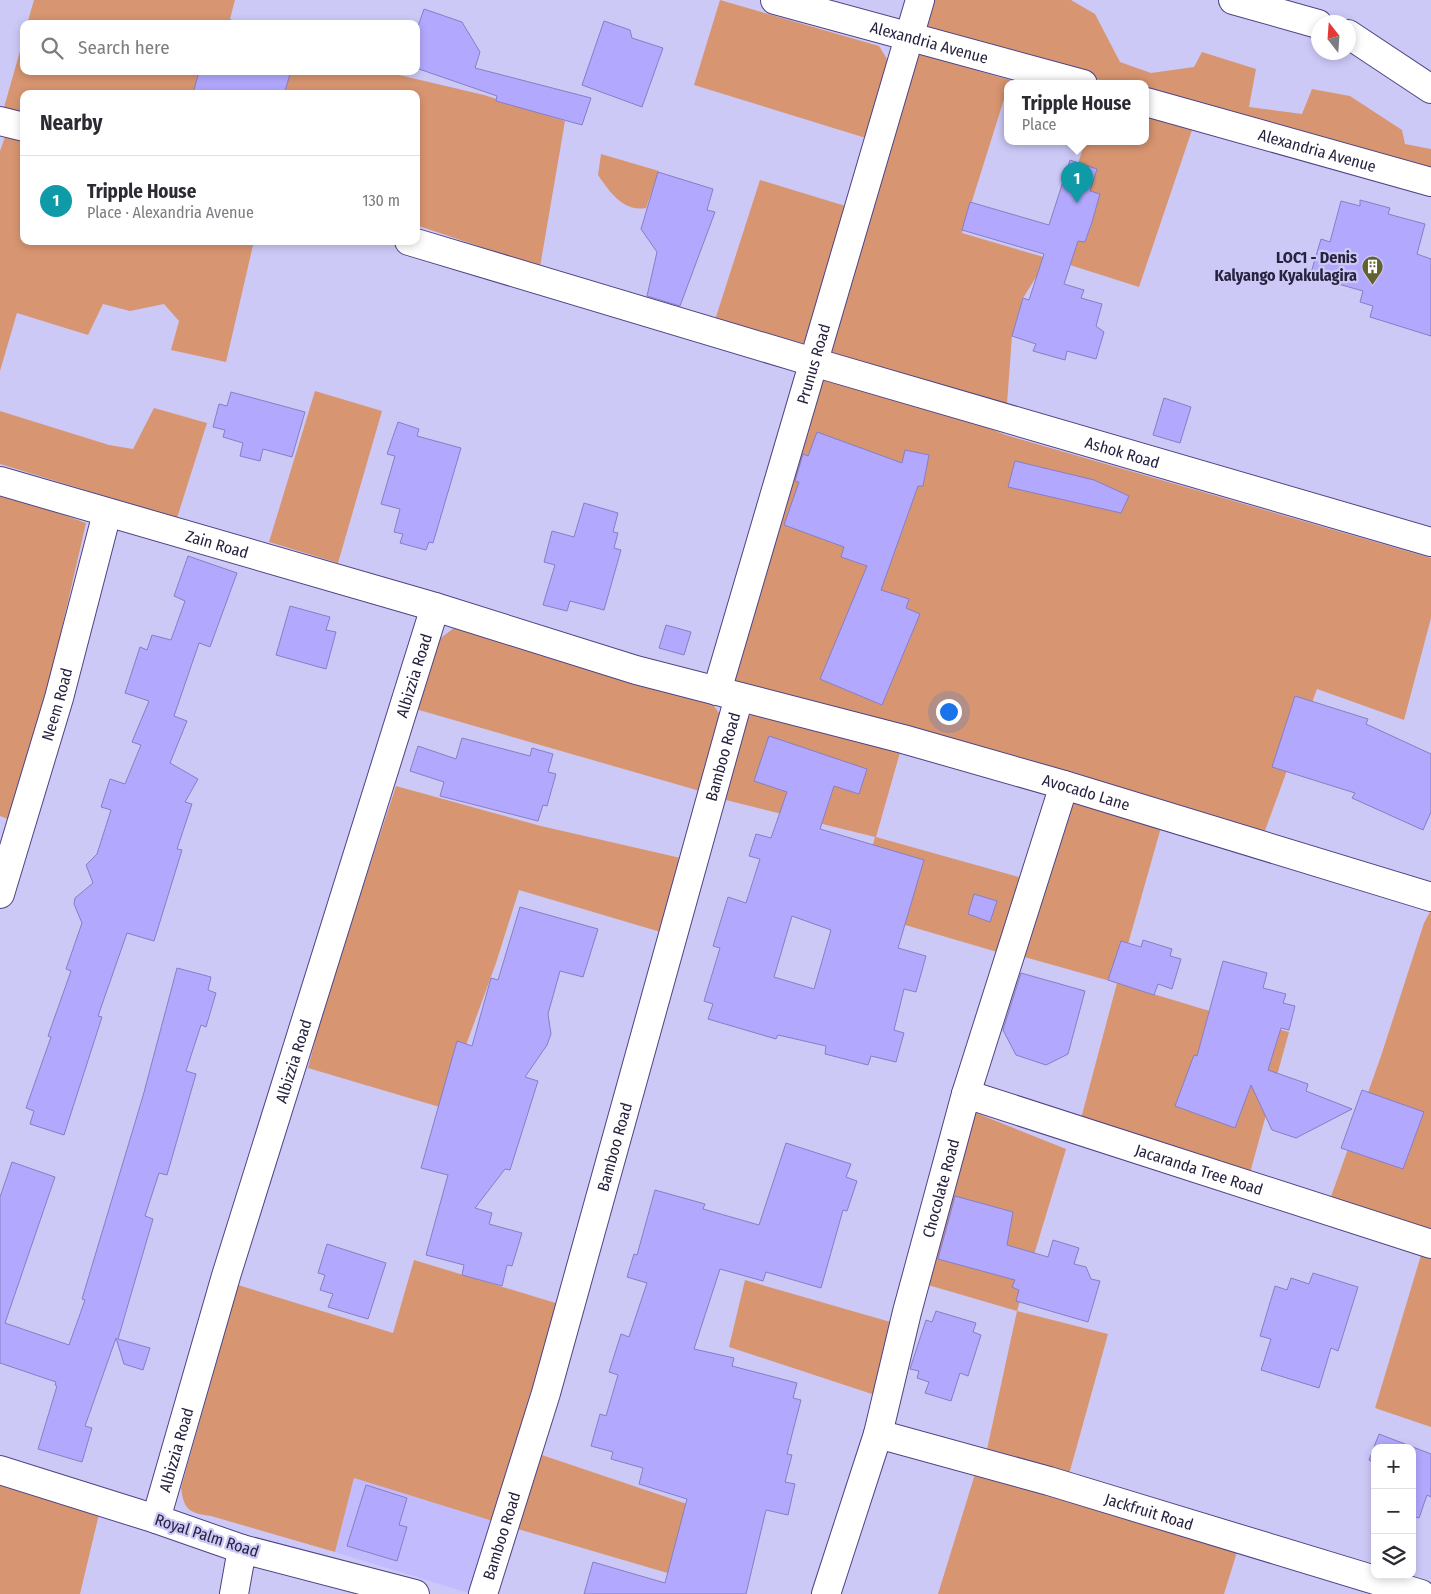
<!DOCTYPE html>
<meta charset="utf-8">
<style>
body{margin:0;font-family:"Fira Sans Condensed",sans-serif;background:#f2f2f3;color:#2b2b33}
.controls{position:absolute;right:15px;bottom:15px;display:grid;overflow:hidden;border-radius:10px;box-shadow:0 2px 8px #0003}
.controls button{width:45px;height:45px;display:grid;place-items:center;padding:0;border:0;border-bottom:1px solid #e1e1e2;background:#fff;color:#2b2b33;font:25px sans-serif}
.compass{position:absolute;left:1311px;top:15px;width:45px;height:45px;border-radius:50%;background:#fff;box-shadow:0 2px 8px #0003;rotate:343deg}
.you{position:absolute;left:948px;top:711px;width:18px;height:18px;margin:-12px;border:4px solid #fff;border-radius:50%;background:#1a73e8;box-shadow:0 0 0 8px #1a73e833}
.badge{display:grid;place-items:center;width:32px;height:32px;border-radius:50%;background:#ea580c;color:#fff;font-size:16px;font-weight:700}
.pin{position:absolute;translate:-50% -41px;filter:drop-shadow(0 1px 2px #0008)}
.pin::after{content:'';position:absolute;top:26px;width:18px;height:15px;background:inherit;clip-path:polygon(0 0,100% 0,50% 100%)}
.popup{position:absolute;left:1004px;top:80px;width:145px;height:65px;box-sizing:border-box;display:grid;place-content:center;border-radius:10px;background:#fff;filter:drop-shadow(0 1px 4px #0005);font-size:16px;white-space:nowrap;color:#7c7c81}
.popup b{font-size:19px;color:#2b2b33}
.popup::after{content:'';position:absolute;left:50%;top:100%;margin-left:-10px;border:10px solid transparent;border-top-color:#fff}
.list{margin:0;padding:0;list-style:none}
h2{display:flex;justify-content:space-between;align-items:center;height:65px;margin:0;padding:0 20px;font-size:21px}
h2 small{font-size:16px;font-weight:400;color:#7c7c81}
.list li{display:grid;grid-template-columns:32px 1fr auto;gap:15px;align-items:center;box-sizing:border-box;height:90px;padding:0 20px;border-top:1px solid #e1e1e2}
.list b{display:block;font-size:19px;white-space:nowrap}
.list p{margin:0;font-size:16px;white-space:nowrap;color:#7c7c81}
.list em{font-size:16px;font-style:normal;color:#7c7c81}
.icon{flex:none;width:28px;height:28px;fill:none;stroke:currentColor;stroke-width:2;stroke-linecap:round;stroke-linejoin:round}
.map{position:relative;flex:none;width:1431px;height:1594px;overflow:hidden}
.search{position:absolute;background:#fff;box-shadow:0 2px 8px #0003;left:20px;top:20px;width:400px;height:55px;display:flex;align-items:center;gap:12px;box-sizing:border-box;padding:0 18px;border-radius:10px;color:#7c7c81;font-size:19px}
.panel{position:absolute;background:#fff;box-shadow:0 2px 8px #0003;left:20px;top:90px;width:400px;height:155px;border-radius:10px}
.map>svg:first-child{display:block}
.built{fill:#c2bbfd}
.green{fill:#d89571}
.building{fill:#b2a8fd;stroke:#877ec4;fill-rule:evenodd}
.lines{fill:none;stroke-linecap:round;stroke-linejoin:round}
.street-casing{stroke:#4e4384;stroke-width:30}
.secondary-casing{stroke:#4e4384;stroke-width:30}
.street{stroke:#fff;stroke-width:28}
.secondary{stroke:#fff;stroke-width:28}
.labels{text-anchor:middle;stroke-width:4.5;stroke-linejoin:round;paint-order:stroke}
.street-label{font-size:16px;fill:#26223f;stroke:#cdc9f7}
.poi-label{font-size:16px;font-weight:bold;fill:#26223f;stroke:#cdc9f7;text-anchor:end}
</style>
<div class="map">
<svg width="1431" height="1594" viewBox="0 0 1431 1594">
<rect width="100%" height="100%" fill="#cdc9f7"/>
<polygon class="built" points="354,1478 496,1522 472,1594 335,1552"/>
<g class="green">
<polygon points="34,0 235,0 230,19 244,24 27,24"/>
<polygon points="720,0 879,46 887,59 869,139 694,85"/>
<polygon points="908,0 1071,0 1095,14 1120,62 1151,73 1194,67 1202,52 1256,69 1249,107 1302,114 1312,89 1350,96 1402,130 1405,144 1431,149 1431,173 1146,93 1146,84 1114,84 902,24"/>
<polygon points="24,37 24,71 382,71 484,95 565,121 540,267 416,225 416,94 24,94 24,117 3,111"/>
<polygon points="920,54 1010,80 962,233 1047,258 1085,142 1146,142 1146,117 1192,130 1139,287 1048,258 1023,298 1012,336 1007,404 914,383 828,354 910,58"/>
<polygon points="7,131 24,135 24,241 254,241 226,362 171,350 179,321 164,304 130,311 103,304 88,335 17,313 0,371 0,151"/>
<path d="M 601,154 L 659,171 L 646,208 C 623,212 610,192 598,175 Z"/>
<polygon points="760,180 852,208 806,353 714,323"/>
<polygon points="808,358 1006,435 1431,558 1431,618 1404,720 1317,689 1263,836 1076,773 818,706 721,677"/>
<polygon points="315,391 382,411 338,563 269,542"/>
<polygon points="154,408 207,423 177,518 0,464 0,411 109,445 133,449"/>
<polygon points="0,492 86,523 37,736 8,819 0,816"/>
<polygon points="470,624 496,631 588,670 703,697 714,706 722,717 700,791 412,708 438,640 454,628"/>
<polygon points="760,710 901,749 876,837 1026,879 1004,954 854,910 875,837 722,799 743,720"/>
<polygon points="396,786 541,826 685,859 664,933 519,890 496,963 443,1108 308,1068 325,1002"/>
<polygon points="1089,803 1162,824 1117,983 1203,1009 1289,1032 1248,1180 1079,1126 1117,983 1021,956 1065,812 1074,804"/>
<polygon points="1431,910 1431,1232 1328,1205 1381,1056 1424,923"/>
<polygon points="966,1109 1066,1149 1017,1311 1108,1334 1068,1478 986,1454 1017,1311 911,1280"/>
<polygon points="1422,1252 1431,1254 1431,1427 1375,1408"/>
<path d="M 414,1260 L 559,1304 L 496,1522 L 354,1478 L 335,1552 L 211,1516 C 189,1513 184,1510 181,1488 L 238,1285 L 393,1333 Z"/>
<polygon points="745,1280 901,1325 875,1395 729,1347"/>
<polygon points="536,1453 690,1505 671,1574 511,1527"/>
<polygon points="975,1474 1045,1490 1237,1552 1224,1594 938,1594"/>
<polygon points="0,1481 99,1514 80,1594 0,1594"/>
</g>
<g class="building">
<polygon points="424,9 462,22 480,52 475,68 591,98 582,125 496,101 497,96 416,68 416,32"/>
<polygon points="604,21 630,30 632,38 663,48 642,107 582,85"/>
<polygon points="199,71 291,71 284,94 193,94"/>
<polygon points="1070,160 1097,169 1090,191 1100,194 1092,222 1085,242 1078,241 1064,284 1084,290 1081,298 1102,304 1096,326 1104,332 1096,359 1067,351 1065,360 1033,351 1036,344 1012,336 1023,298 1029,300 1044,254 962,230 970,202 1049,225"/>
<polygon points="658,172 713,189 707,210 715,212 680,306 647,296 657,252 641,229"/>
<polygon points="1360,200 1390,208 1388,214 1425,224 1417,254 1431,259 1431,336 1370,317 1373,306 1360,302 1363,291 1310,276 1321,239 1330,242 1341,201 1360,206"/>
<polygon points="231,392 305,412 292,457 263,449 260,461 240,456 243,443 223,437 225,430 213,427 219,404 227,406"/>
<polygon points="1164,398 1191,407 1180,443 1153,435"/>
<polygon points="398,422 419,429 417,436 461,448 433,543 429,542 426,550 400,543 403,534 394,532 400,509 381,504 395,456 387,454"/>
<polygon points="817,432 902,463 905,450 929,455 923,486 918,486 881,590 909,599 906,608 920,614 882,705 820,679 867,566 841,557 844,547 784,525 799,482 795,481 803,454 808,456"/>
<polygon points="1015,461 1094,480 1129,496 1121,513 1008,487"/>
<polygon points="584,503 618,513 613,532 618,533 614,548 621,550 604,610 570,601 567,611 543,605 555,565 544,562 552,531 574,537"/>
<polygon points="188,556 237,573 210,647 199,643 174,716 187,721 170,763 198,779 185,802 192,804 177,849 182,850 154,941 127,933 98,1016 102,1017 64,1135 30,1124 34,1111 26,1108 51,1037 48,1036 71,971 66,969 82,923 74,904 75,898 93,883 86,865 97,854 111,810 101,807 110,779 125,784 141,745 132,742 149,701 125,693 140,647 147,650 152,635 171,640 185,601 174,596"/>
<polygon points="290,606 330,617 326,630 336,632 326,669 276,655"/>
<polygon points="666,625 691,632 684,655 659,648"/>
<polygon points="1295,696 1368,719 1366,724 1431,754 1431,812 1423,830 1352,798 1355,793 1272,767"/>
<path d="M 769,736 L 867,769 L 859,794 L 834,786 L 820,829 L 924,860 L 898,948 L 926,956 L 916,992 L 904,989 L 894,1030 L 904,1033 L 896,1062 L 871,1056 L 868,1065 L 825,1054 L 826,1046 L 778,1035 L 776,1039 L 708,1019 L 713,1004 L 704,1001 L 720,948 L 713,946 L 728,897 L 746,903 L 760,859 L 749,856 L 756,834 L 771,838 L 787,792 L 754,781 ZM 792,916 L 831,930 L 814,989 L 774,977 Z"/>
<polygon points="462,738 530,756 532,748 553,754 548,772 556,774 547,806 543,805 538,821 440,796 444,782 410,771 418,746 456,759"/>
<polygon points="974,894 997,901 990,922 968,914"/>
<polygon points="520,907 598,929 583,977 560,971 548,1014 551,1034 547,1045 525,1077 538,1081 510,1170 505,1169 475,1208 492,1213 489,1224 522,1233 512,1266 507,1265 502,1286 462,1275 464,1265 426,1255 448,1175 421,1168 457,1041 472,1046 491,978 498,980"/>
<polygon points="1143,940 1172,949 1170,956 1181,959 1172,989 1158,984 1154,995 1108,980 1121,941 1141,947"/>
<polygon points="1223,961 1267,973 1263,988 1286,994 1283,1003 1295,1006 1289,1030 1281,1028 1268,1070 1308,1084 1306,1091 1352,1109 1296,1138 1272,1130 1251,1085 1235,1128 1175,1106 1194,1055 1197,1056"/>
<polygon points="177,968 211,977 208,990 216,993 206,1027 201,1025 186,1071 196,1074 167,1175 159,1173 145,1216 153,1219 118,1339 150,1348 143,1370 124,1364 116,1338 85,1426 92,1428 82,1462 38,1449 57,1386 55,1385 56,1382 0,1363 0,1197 12,1162 55,1177 5,1323 69,1345 85,1300 82,1299 143,1096"/>
<polygon points="1021,973 1085,991 1068,1054 1046,1065 1016,1055 1003,1030"/>
<polygon points="1362,1090 1424,1112 1403,1169 1341,1148"/>
<polygon points="786,1143 851,1164 846,1177 857,1181 847,1211 843,1210 821,1288 766,1272 763,1281 720,1269 694,1349 734,1358 732,1366 797,1383 793,1398 801,1400 787,1454 792,1455 785,1482 795,1484 788,1515 766,1510 746,1594 584,1594 593,1562 665,1583 687,1499 639,1484 643,1468 611,1459 613,1452 591,1446 600,1414 606,1416 618,1375 609,1372 621,1334 629,1337 647,1283 627,1277 634,1254 637,1255 655,1190 705,1204 703,1209 759,1225"/>
<polygon points="955,1196 1013,1212 1007,1245 1048,1257 1053,1240 1079,1248 1074,1264 1086,1267 1091,1279 1100,1281 1088,1322 1016,1301 1019,1290 1012,1287 1015,1280 938,1259"/>
<polygon points="327,1244 386,1263 368,1319 328,1307 333,1294 320,1290 325,1275 318,1273"/>
<polygon points="1313,1273 1358,1287 1338,1351 1331,1348 1319,1388 1261,1370 1271,1339 1260,1336 1275,1286 1287,1290 1291,1278 1309,1284"/>
<polygon points="936,1311 976,1323 973,1332 981,1335 968,1376 960,1373 951,1401 925,1393 929,1382 917,1378 919,1371 910,1369 926,1320 932,1322"/>
<polygon points="1379,1434 1431,1454 1431,1497 1427,1495 1419,1518 1412,1516 1412,1448 1375,1448 1375,1462 1369,1460"/>
<polygon points="366,1485 407,1498 399,1525 407,1527 397,1561 347,1546"/>
</g>
<g class="lines">
<defs>
<g id="street">
<path id="s1" d="M 775,0 L 1083,84"/>
<polyline points="1233,0 1318,24"/>
<polyline points="1348,34 1431,89"/>
<path id="s2" d="M 1146,102 L 1431,182"/>
<polyline points="0,121 24,127"/>
<path id="s3" d="M 409,241 L 813,362 L 1431,542"/>
<path id="s4" d="M 0,481 L 435,607 L 636,670 L 903,739 L 1064,785 L 1431,897"/>
<path id="s5" d="M 717,691 L 920,0"/>
<path id="s6" d="M 0,894 L 59,698 L 107,513"/>
<path id="s7" d="M 966,1094 L 1431,1244"/>
<path id="s8" d="M 878,1434 L 1049,1481 L 1421,1594"/>
<polyline points="0,1470 156,1519 242,1549"/>
<path id="s9" d="M 156,1519 L 226,1276 L 435,607"/>
<path id="s10" d="M 483,1594 L 546,1393 L 739,697"/>
<path id="s11" d="M 826,1594 L 878,1434 L 907,1312 L 966,1094 L 1064,785"/>
</g>
<polyline id="secondary" points="234,1594 242,1549 415,1594"/>
</defs>
<use href="#street" class="street-casing"/>
<use href="#secondary" class="secondary-casing"/>
<use href="#street" class="street"/>
<use href="#secondary" class="secondary"/>
</g>
<defs>
<symbol id="building-pin" viewBox="-11 -11 22 30"><path d="M0 17L-7.5 6A9.5 9.5 0 1 1 7.5 6Z" fill="#62622f" stroke="#cdc9f7"/><path d="M-4-6H4V6H1V3H-1V6H-4ZM-2.5-4.3h1.7v1.8h-1.7ZM.8-4.3h1.7v1.8H.8ZM-2.5-1h1.7V.8h-1.7ZM.8-1h1.7V.8H.8Z" fill="#fff"/></symbol>
</defs>
<g fill-rule="evenodd">
<use href="#building-pin" x="1360" y="254" width="25" height="34"/>
</g>
<g class="labels">
<g class="street-label">
<text dy="6" stroke="none"><textPath href="#s1" startOffset="160">Alexandria Avenue</textPath></text>
<text dy="6" stroke="none"><textPath href="#s2" startOffset="178">Alexandria Avenue</textPath></text>
<text dy="6" stroke="none"><textPath href="#s5" startOffset="341">Prunus Road</textPath></text>
<text dy="6" stroke="none"><textPath href="#s3" startOffset="744">Ashok Road</textPath></text>
<text dy="6" stroke="none"><textPath href="#s4" startOffset="226">Zain Road</textPath></text>
<text dy="6" stroke="none"><textPath href="#s9" startOffset="882">Albizzia Road</textPath></text>
<text dy="6" stroke="none"><textPath href="#s6" startOffset="198">Neem Road</textPath></text>
<text dy="6" stroke="none"><textPath href="#s10" startOffset="871">Bamboo Road</textPath></text>
<text dy="6" stroke="none"><textPath href="#s4" startOffset="1130">Avocado Lane</textPath></text>
<text dy="6" stroke="none"><textPath href="#s9" startOffset="478">Albizzia Road</textPath></text>
<text dy="6" stroke="none"><textPath href="#s10" startOffset="466">Bamboo Road</textPath></text>
<text dy="6" stroke="none"><textPath href="#s7" startOffset="245">Jacaranda Tree Road</textPath></text>
<text dy="6" stroke="none"><textPath href="#s11" startOffset="422">Chocolate Road</textPath></text>
<text dy="6" stroke="none"><textPath href="#s9" startOffset="72">Albizzia Road</textPath></text>
<text dy="6" stroke="none"><textPath href="#s8" startOffset="282">Jackfruit Road</textPath></text>
<text transform="translate(207 1535) rotate(18)" y="6">Royal Palm Road</text>
<text dy="6" stroke="none"><textPath href="#s10" startOffset="61">Bamboo Road</textPath></text>
</g>
<g class="poi-label">
<text x="1357" y="263">LOC1 - Denis<tspan x="1357" dy="18">Kalyango Kyakulagira</tspan></text>
</g>
</g>
</svg>
<div class="controls">
<button>+</button>
<button>−</button>
<button><svg class="icon" aria-label="layers" viewBox="0 0 24 24"><path d="M12 4l9 5-9 5-9-5zM3 14l9 5 9-5"/></svg></button>
</div>
<svg class="compass" viewBox="-18 -18 36 36"><path d="M0-13l5 13h-10z" fill="#e53935"/><path d="M0 13l5-13h-10z" fill="#7c7c81"/></svg>
<div class="you"></div>
<div class="pin badge" style="left:1077px;top:203px;background:#0f9aa8">1</div>
<div class="popup"><b>Tripple House</b>Place</div>
<div class="search"><svg class="icon" aria-label="search" viewBox="0 0 24 24"><circle cx="10" cy="10" r="6"/><path d="M15 15l6 6"/></svg>Search here</div>
<section class="panel">
<h2>Nearby<small></small></h2>
<ul class="list">
<li><span class="badge" style="background:#0f9aa8">1</span><div><b>Tripple House</b><p>Place · Alexandria Avenue</p></div><em>130 m</em></li>
</ul>
</section>
</div>
